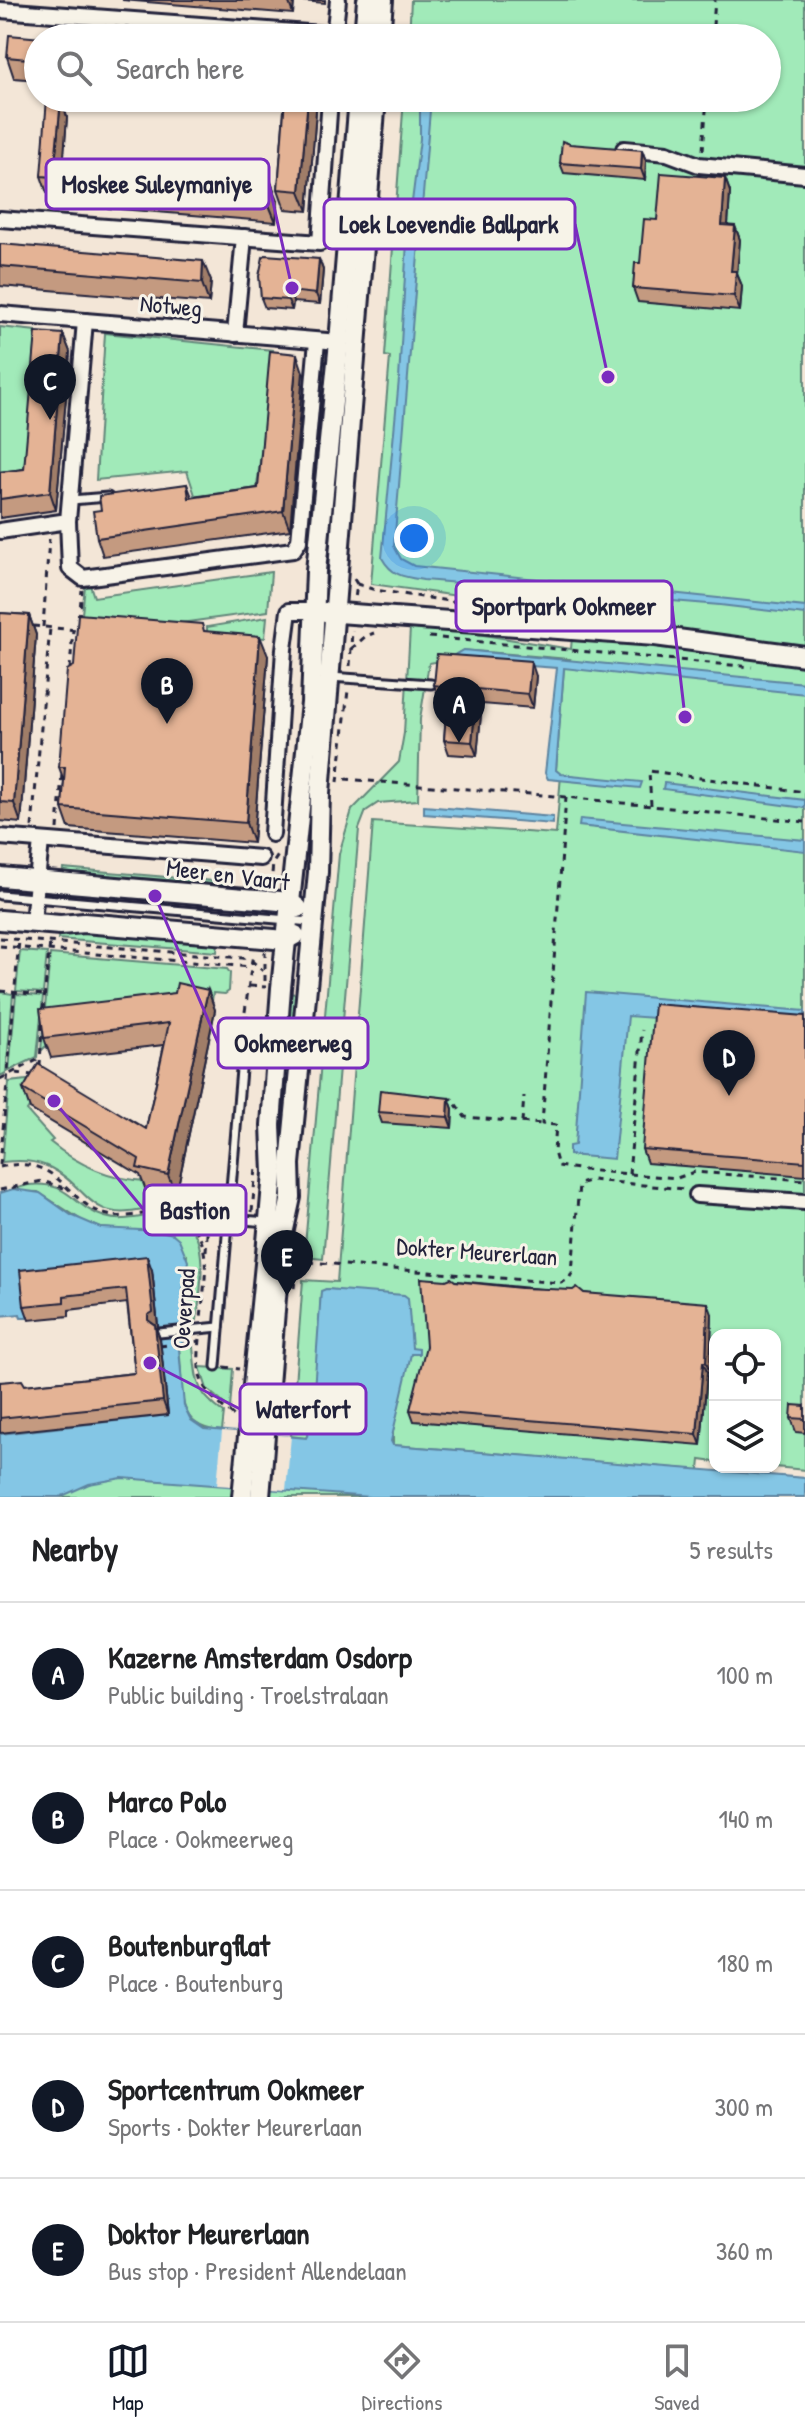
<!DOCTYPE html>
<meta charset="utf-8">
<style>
body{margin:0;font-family:"Patrick Hand",sans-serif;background:#f6f6f6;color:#202124}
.controls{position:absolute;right:24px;bottom:24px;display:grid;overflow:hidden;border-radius:16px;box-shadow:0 2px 6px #0004}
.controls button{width:72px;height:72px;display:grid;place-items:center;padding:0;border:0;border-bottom:2px solid #e0e0e0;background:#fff;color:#202124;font:40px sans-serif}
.you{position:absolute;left:414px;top:538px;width:28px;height:28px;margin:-20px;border:6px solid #fff;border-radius:50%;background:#1a73e8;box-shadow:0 0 0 12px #1a73e833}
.badge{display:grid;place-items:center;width:52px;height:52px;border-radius:50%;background:#111827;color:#fff;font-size:26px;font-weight:700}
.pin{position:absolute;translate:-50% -66px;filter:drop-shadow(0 2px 4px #0008)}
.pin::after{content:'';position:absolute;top:42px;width:28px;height:24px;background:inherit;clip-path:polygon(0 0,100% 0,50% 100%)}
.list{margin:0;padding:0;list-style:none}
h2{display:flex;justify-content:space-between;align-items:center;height:104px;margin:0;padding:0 32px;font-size:34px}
h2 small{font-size:26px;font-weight:400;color:#757577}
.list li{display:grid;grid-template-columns:52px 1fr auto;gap:24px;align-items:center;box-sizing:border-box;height:144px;padding:0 32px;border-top:2px solid #e0e0e0}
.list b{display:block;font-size:30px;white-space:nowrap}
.list p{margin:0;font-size:26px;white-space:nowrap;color:#757577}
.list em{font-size:26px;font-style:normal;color:#757577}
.icon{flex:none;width:44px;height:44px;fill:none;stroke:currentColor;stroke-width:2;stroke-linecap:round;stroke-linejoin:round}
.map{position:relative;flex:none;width:805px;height:1497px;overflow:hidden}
.search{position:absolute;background:#fff;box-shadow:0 2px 6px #0004;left:24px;right:24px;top:24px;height:88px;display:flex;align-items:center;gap:20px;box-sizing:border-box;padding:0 28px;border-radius:44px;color:#757577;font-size:30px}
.sheet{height:824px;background:#fff}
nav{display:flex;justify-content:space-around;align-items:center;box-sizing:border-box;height:112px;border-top:2px solid #e0e0e0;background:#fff;font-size:22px;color:#757577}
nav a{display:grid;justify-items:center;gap:4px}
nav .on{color:#111827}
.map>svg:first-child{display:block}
.green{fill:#a1eab9;stroke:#62867a;stroke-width:2}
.water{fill:#84c6e5;stroke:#5d84a1;stroke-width:2}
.pier{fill:#f3e6d7}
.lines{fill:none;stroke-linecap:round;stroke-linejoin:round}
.lane-casing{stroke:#22223b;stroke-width:13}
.street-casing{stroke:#22223b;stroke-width:20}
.secondary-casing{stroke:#22223b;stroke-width:24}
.path{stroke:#22223b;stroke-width:3;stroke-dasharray:6 6;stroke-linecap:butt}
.lane{stroke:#f7f3e8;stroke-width:7}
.street{stroke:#f7f3e8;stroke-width:14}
.secondary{stroke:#f7f3e8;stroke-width:18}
.wall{fill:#c49a80;stroke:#22223b;stroke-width:2}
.shaded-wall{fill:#a07d68;stroke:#22223b;stroke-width:2}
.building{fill:#e4b395;stroke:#22223b;stroke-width:2}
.labels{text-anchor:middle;stroke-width:6;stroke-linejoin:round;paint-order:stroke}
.street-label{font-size:24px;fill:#22223b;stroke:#f7f3e8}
.leader{fill:none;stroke:#7b2cbf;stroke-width:3}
.callout-dot{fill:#7b2cbf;stroke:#f7f3e8;stroke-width:3}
.callout{fill:#f7f3e8;stroke:#7b2cbf;stroke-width:3}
.callout-label{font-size:26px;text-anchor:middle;font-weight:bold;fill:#22223b}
</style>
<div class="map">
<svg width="805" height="1497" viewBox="0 0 805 1497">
<rect width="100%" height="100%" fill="#f3e6d7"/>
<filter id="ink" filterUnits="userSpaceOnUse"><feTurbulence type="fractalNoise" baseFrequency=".0125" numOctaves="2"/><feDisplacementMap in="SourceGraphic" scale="16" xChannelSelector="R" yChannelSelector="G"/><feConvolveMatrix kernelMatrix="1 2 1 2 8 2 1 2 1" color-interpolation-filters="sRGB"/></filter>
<g filter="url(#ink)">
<g class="green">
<polygon points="411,0 805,0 805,1470 775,1467 775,1335 715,1335 715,1462 700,1460 699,1470 393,1445 393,1434 335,1290 326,1289 321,1292 314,1422 306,1438 291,1436 303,1280 337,1282 373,822 556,834 561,775 556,770 564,668 570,659 463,650 446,660 429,663 420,719 418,800 378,803 366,811 359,829 323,1259 304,1257 339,854 352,810 399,762 404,733 410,628 459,631 571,649 574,612 371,584 390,357 385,356 404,98 767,98 767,38 409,38"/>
<polygon points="0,327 36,331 27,481 0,483"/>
<polygon points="105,333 273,350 256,495 197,501 187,471 96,480"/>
<polygon points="271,572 268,611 136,629 81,623 85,586 90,585 94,597"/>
<polygon points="267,617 265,638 207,634 207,627"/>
<polygon points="63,868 224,882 223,891 62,879"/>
<polygon points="59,928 218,941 217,952 58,939"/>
<polygon points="20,951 47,953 43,993 16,991"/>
<polygon points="50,954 227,969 230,973 229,991 225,994 213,993 211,1010 45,1047 41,1051"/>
<polygon points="0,992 13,994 6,1073 0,1076"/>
<polygon points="285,993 298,994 283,1205 278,1208 277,1172"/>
<polygon points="16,994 43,996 37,1057 9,1071"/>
<path d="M 27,1080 L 35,1082 L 40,1092 L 27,1111 L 53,1140 L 50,1142 C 78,1165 110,1179 146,1181 L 143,1210 C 88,1222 89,1187 51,1168 C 35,1160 19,1160 2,1162 L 9,1082 Z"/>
<path d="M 28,1185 C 70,1180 72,1207 105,1217 C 122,1222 137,1217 154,1215 C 216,1209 201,1282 197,1320 L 183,1324 L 183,1291 L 187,1255 L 124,1230 L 101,1228 L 83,1221 L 38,1192 L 7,1191 Z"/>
<path d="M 189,1345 L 193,1347 C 197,1381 194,1391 224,1413 L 222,1431 C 171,1428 185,1387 179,1349 L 180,1346 Z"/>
<polygon points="200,1367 233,1369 230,1409 207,1389"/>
<polygon points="0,1446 577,1497 0,1497"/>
</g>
<g class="water">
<path d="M 420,98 L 431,98 L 394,546 L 401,559 L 414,566 L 805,607 L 805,615 L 720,605 L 423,580 C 404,577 392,576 382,558 L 399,379 L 407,241 L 420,139 Z"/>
<polygon points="463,650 805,683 805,694 564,668 556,770 561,774 642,782 640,788 548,779 545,773 557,668 446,660"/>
<polygon points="664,783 805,800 805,808 663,789"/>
<polygon points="424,806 553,817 553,824 424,814"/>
<polygon points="580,819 805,840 805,851 579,826"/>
<polygon points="586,992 805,1011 805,1029 628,1016 614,1159 569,1155 569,1146 575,1145"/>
<polygon points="13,1189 40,1193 71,1215 101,1228 160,1231 173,1234 179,1239 188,1261 183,1291 184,1340 179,1349 184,1406 191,1420 204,1429 306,1438 314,1422 312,1419 321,1291 326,1289 404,1295 408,1298 412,1348 419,1349 419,1354 411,1354 391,1441 393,1445 805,1478 805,1497 370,1497 122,1478 89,1484 60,1497 0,1497 0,1434 168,1415 152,1270 25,1283 28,1318 21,1318 20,1314 0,1316 0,1193"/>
</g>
<polygon class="pier" points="222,1431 291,1436 286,1490 217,1485"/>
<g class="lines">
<defs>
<g id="lane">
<polyline points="71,500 108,497"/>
<polyline points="330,677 431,684"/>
<polyline points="0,895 311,922"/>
<polyline points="229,1219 267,1222"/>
<polyline points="159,1333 219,1327"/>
<polyline points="216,1366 245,1022"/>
</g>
<g id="street">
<polyline points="0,10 335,35"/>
<polyline points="334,38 338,0"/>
<polyline points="624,149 667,153 699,165 805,175"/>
<polyline points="0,219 320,243 330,98"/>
<polyline points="0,314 339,342"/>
<polyline points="235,334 244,237"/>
<polyline points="68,521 70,568 83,578 293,550 299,541 317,341"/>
<polyline points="0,531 68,521 85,321"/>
<polyline points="272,834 284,649 289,611 314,611"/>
<polyline points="0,837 261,858"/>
<polyline points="33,922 41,841"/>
<polyline points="697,1195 805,1202"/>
</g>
<g id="secondary">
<polyline points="364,38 367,0"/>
<polyline points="380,38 383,0"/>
<polyline points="325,612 655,636 805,656"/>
<polyline points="0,877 269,900 290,902 298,908"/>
<polyline points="0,920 60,925 84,923 286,940 295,935"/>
<polyline points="242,1497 266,1254 273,1173 271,1125 281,988 311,703 316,571 339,342 359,98"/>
<polyline points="260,1497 280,1248 291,1197 290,1164 318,872 320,793 376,98"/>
</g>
</defs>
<use href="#lane" class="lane-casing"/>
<use href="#street" class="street-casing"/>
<use href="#secondary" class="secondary-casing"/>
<g class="path">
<polyline points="712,38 715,0"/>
<polyline points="703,150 707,98"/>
<polyline points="354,579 357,584 355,599"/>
<polyline points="357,584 375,590 449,601 599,614"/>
<polyline points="79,618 82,590"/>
<polyline points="33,626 77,630"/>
<polyline points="43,627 49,539"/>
<polyline points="429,637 752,667"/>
<polyline points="351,649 366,636 374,633"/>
<polyline points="350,666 352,630"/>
<polyline points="70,669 73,629"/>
<polyline points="345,779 566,797 805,822"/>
<polyline points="338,782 348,690"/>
<polyline points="566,797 542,1124 556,1125 554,1152 558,1166 584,1170 677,1178 694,1172 805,1180"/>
<polyline points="651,805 649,771 805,792"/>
<polyline points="32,827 50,628"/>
<polyline points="58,829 62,773"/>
<polyline points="271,885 273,863 279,854"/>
<polyline points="0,938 243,958 252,961 263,971"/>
<polyline points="0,946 251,967"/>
<polyline points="265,981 265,952"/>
<polyline points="250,986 266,987"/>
<polyline points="0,991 44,995"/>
<polyline points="43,1010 50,942"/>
<polyline points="245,1012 253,953"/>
<polyline points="40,1066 42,1022"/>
<polyline points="16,1073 32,1075"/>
<polyline points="0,1079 39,1059"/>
<polyline points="447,1099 452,1099 465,1117 542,1124"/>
<polyline points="522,1122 524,1096"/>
<polyline points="0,1165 19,940"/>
<path d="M 0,1167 C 62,1153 63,1203 108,1215 C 135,1222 169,1199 191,1224 C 214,1249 203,1288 201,1319"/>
<polyline points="629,1174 642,1030"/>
<polyline points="0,1190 42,1181 70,1190"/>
<polyline points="252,1212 256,1168"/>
<polyline points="181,1215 217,1218"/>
<polyline points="206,1251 208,1219"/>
<polyline points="297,1261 561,1283 569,1279 572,1273 579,1184 592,1180 684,1189"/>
<polyline points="294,1288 298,1248"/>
<path d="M 200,1339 C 196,1382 200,1389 234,1416"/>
<polyline points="160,1346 200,1341"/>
<polyline points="224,1367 239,1369"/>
</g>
<use href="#lane" class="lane"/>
<use href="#street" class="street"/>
<use href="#secondary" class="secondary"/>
</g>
<g class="wall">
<polygon points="122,0 294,0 293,14"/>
<polygon points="302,0 325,0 325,3 302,1"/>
<polygon points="38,38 38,80 14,78 7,57"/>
<polygon points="285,98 317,98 308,211 285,209 278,189"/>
<polygon points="61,99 67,117 63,165 278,200 276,222 60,204 56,194 47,193 41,176"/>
<polygon points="642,150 646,161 645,180 564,173 560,163"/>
<polygon points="725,178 730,192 728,226 735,226 740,240 737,274 742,286 740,311 638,302 633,288 640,263 657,220"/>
<polygon points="0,244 211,281 209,303 0,286"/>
<polygon points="319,259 323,270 320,304 293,302 292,310 265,308 261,298"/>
<polygon points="63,334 70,352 56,510 0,518 0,472 24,469"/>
<polygon points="303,372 290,530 103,556 97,538 101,510 187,484 192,497 258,488"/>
<polygon points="0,613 29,615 36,635 21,823 0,821"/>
<polygon points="204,631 268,656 253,843 69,828 62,808 64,781 59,767"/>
<polygon points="536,676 533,708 482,704 477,756 449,754 444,740 447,700 440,700 434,685"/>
<polygon points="208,990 215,1010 176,1195 145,1188 140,1175 30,1109 23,1089 146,1129 164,1045 51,1058 44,1038"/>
<polygon points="805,1016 805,1176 647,1163 642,1149"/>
<polygon points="449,1098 453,1109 452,1128 382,1123 378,1112"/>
<polygon points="152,1270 158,1327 156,1328 160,1339 168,1415 0,1433 0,1382 25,1385 135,1373 127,1303 69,1310 69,1316 29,1320 24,1306"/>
<polygon points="446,1280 584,1293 712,1314 710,1373 707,1372 701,1445 414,1421 410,1410"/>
<polygon points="805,1406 805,1433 796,1432 791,1418"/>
<polygon points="724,1467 758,1467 758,1471 724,1468"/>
</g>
<g class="shaded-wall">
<polygon points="288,0 294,0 293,14"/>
<polygon points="308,98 317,98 308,211 300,191"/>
<polygon points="61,99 67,117 62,182 55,164"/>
<polygon points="642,150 646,161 645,180 641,169"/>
<polygon points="725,178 730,192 727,240 722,225"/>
<polygon points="271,182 278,200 276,222 269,205"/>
<polygon points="735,226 740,240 737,274 742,286 740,311 734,296 731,271"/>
<polygon points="319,259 323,270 320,304 316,294"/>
<polygon points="203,261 211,281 209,303 202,283"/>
<polygon points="289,291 293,302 292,310 288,300"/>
<polygon points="63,334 70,352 56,510 50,492"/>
<polygon points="297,354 303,372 290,530 283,511"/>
<polygon points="29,615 36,635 21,823 14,803"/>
<polygon points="260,636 268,656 253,843 246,823"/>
<polygon points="531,661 536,676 533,708 528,694"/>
<polygon points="477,689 482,704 477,756 472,742"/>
<polygon points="208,990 215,1010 176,1195 168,1175"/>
<polygon points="449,1098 453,1109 452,1128 448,1117"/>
<polygon points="147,1256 152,1270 158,1327 156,1328 160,1339 168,1415 163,1401 148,1320"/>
<polygon points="708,1303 712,1314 710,1373 706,1362"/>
<polygon points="703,1362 707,1372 701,1445 697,1434"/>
</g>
<g class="building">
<polygon points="290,34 313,36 313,38 290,38"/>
<polygon points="9,35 42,38 38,38 38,60 7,57"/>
<polygon points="47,98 61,99 55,164 271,182 269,205 54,187 54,177 41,176"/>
<polygon points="285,98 308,98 300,191 278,189"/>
<polygon points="562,141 570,144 642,150 641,169 560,163"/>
<polygon points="661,173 725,178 722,225 735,226 731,271 736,271 734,296 633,288 635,263 640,263 644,219 657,220"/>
<polygon points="0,244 203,261 202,283 0,266"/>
<polygon points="265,255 319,259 316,294 289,291 288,300 261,298 259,276 263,257"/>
<polygon points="36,332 63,334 50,492 0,499 0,472 24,469"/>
<polygon points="270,351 297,354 283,511 97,538 93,511 101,510 99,496 187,484 189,498 258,488"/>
<polygon points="0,613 29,615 14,803 0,802"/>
<polygon points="78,614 202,624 204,631 260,636 246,823 62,808 65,767 59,767 67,670 74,666"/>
<polygon points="437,654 531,661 528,694 477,689 472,742 444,740 448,687 434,685"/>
<polygon points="177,983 208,990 168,1175 137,1168 139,1159 23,1089 38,1064 146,1129 169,1023 44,1038 40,1009 175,993"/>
<polygon points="654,1004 805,1016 805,1162 642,1149"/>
<polygon points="380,1090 449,1098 448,1117 378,1112"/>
<polygon points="147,1256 153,1312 148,1315 148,1320 155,1325 163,1401 0,1418 0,1382 22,1380 25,1385 135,1373 126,1289 64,1296 64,1302 24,1306 20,1270"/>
<polygon points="421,1278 446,1280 451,1278 455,1281 521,1288 573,1290 577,1287 584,1293 708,1303 706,1362 703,1362 697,1434 410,1410 426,1346"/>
<polygon points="792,1405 805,1406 805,1419 791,1418"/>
</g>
</g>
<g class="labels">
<g class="street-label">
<text transform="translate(171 306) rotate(5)" y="8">Notweg</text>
<text transform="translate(228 875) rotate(7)" y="8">Meer en Vaart</text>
<text transform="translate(477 1252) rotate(4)" y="8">Dokter Meurerlaan</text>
<text transform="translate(184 1309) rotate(-86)" y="8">Oeverpad</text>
</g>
</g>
<path class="leader" d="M292 288L269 184M608 377L575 224M685 717L672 606M155 896L218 1043M54 1101L144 1210M150 1363L240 1409"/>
<g class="callout-dot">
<circle cx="292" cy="288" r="8"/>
<circle cx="608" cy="377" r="8"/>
<circle cx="685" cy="717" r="8"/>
<circle cx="155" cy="896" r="8"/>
<circle cx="54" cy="1101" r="8"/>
<circle cx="150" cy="1363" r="8"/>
</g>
<g class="callout">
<rect x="46" y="159" width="223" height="50" rx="8"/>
<rect x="324" y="199" width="251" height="50" rx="8"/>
<rect x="456" y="581" width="216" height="50" rx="8"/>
<rect x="218" y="1018" width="150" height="50" rx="8"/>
<rect x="144" y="1185" width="102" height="50" rx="8"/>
<rect x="240" y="1384" width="126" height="50" rx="8"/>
</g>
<g class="callout-label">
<text x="157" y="193">Moskee Suleymaniye</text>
<text x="449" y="233">Loek Loevendie Ballpark</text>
<text x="564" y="615">Sportpark Ookmeer</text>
<text x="293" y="1052">Ookmeerweg</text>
<text x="195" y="1219">Bastion</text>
<text x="303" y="1418">Waterfort</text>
</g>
</svg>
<div class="controls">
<button><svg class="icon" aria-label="locate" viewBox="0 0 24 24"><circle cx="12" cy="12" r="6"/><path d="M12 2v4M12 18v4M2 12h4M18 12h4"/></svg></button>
<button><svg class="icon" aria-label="layers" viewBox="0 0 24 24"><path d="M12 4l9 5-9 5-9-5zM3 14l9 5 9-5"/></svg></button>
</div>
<div class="you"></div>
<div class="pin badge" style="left:459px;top:743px">A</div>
<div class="pin badge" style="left:167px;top:724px">B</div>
<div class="pin badge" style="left:50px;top:420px">C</div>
<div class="pin badge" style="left:729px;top:1096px">D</div>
<div class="pin badge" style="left:287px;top:1296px">E</div>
<div class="search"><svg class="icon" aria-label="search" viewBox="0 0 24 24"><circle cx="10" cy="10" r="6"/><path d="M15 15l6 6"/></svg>Search here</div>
</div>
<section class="sheet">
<h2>Nearby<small>5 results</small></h2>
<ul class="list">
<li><span class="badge">A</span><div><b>Kazerne Amsterdam Osdorp</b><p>Public building · Troelstralaan</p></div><em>100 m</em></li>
<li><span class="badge">B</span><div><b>Marco Polo</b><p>Place · Ookmeerweg</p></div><em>140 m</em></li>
<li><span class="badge">C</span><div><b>Boutenburgflat</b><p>Place · Boutenburg</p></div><em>180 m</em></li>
<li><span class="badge">D</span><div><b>Sportcentrum Ookmeer</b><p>Sports · Dokter Meurerlaan</p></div><em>300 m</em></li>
<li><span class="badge">E</span><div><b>Doktor Meurerlaan</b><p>Bus stop · President Allendelaan</p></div><em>360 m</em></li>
</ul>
</section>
<nav>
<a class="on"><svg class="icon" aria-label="map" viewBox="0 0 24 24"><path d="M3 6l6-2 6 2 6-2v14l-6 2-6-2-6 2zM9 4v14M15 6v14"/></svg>Map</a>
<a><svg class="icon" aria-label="directions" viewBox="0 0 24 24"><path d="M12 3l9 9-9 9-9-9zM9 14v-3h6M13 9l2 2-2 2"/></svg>Directions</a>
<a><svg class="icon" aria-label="saved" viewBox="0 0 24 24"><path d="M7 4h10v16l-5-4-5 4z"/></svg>Saved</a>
</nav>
